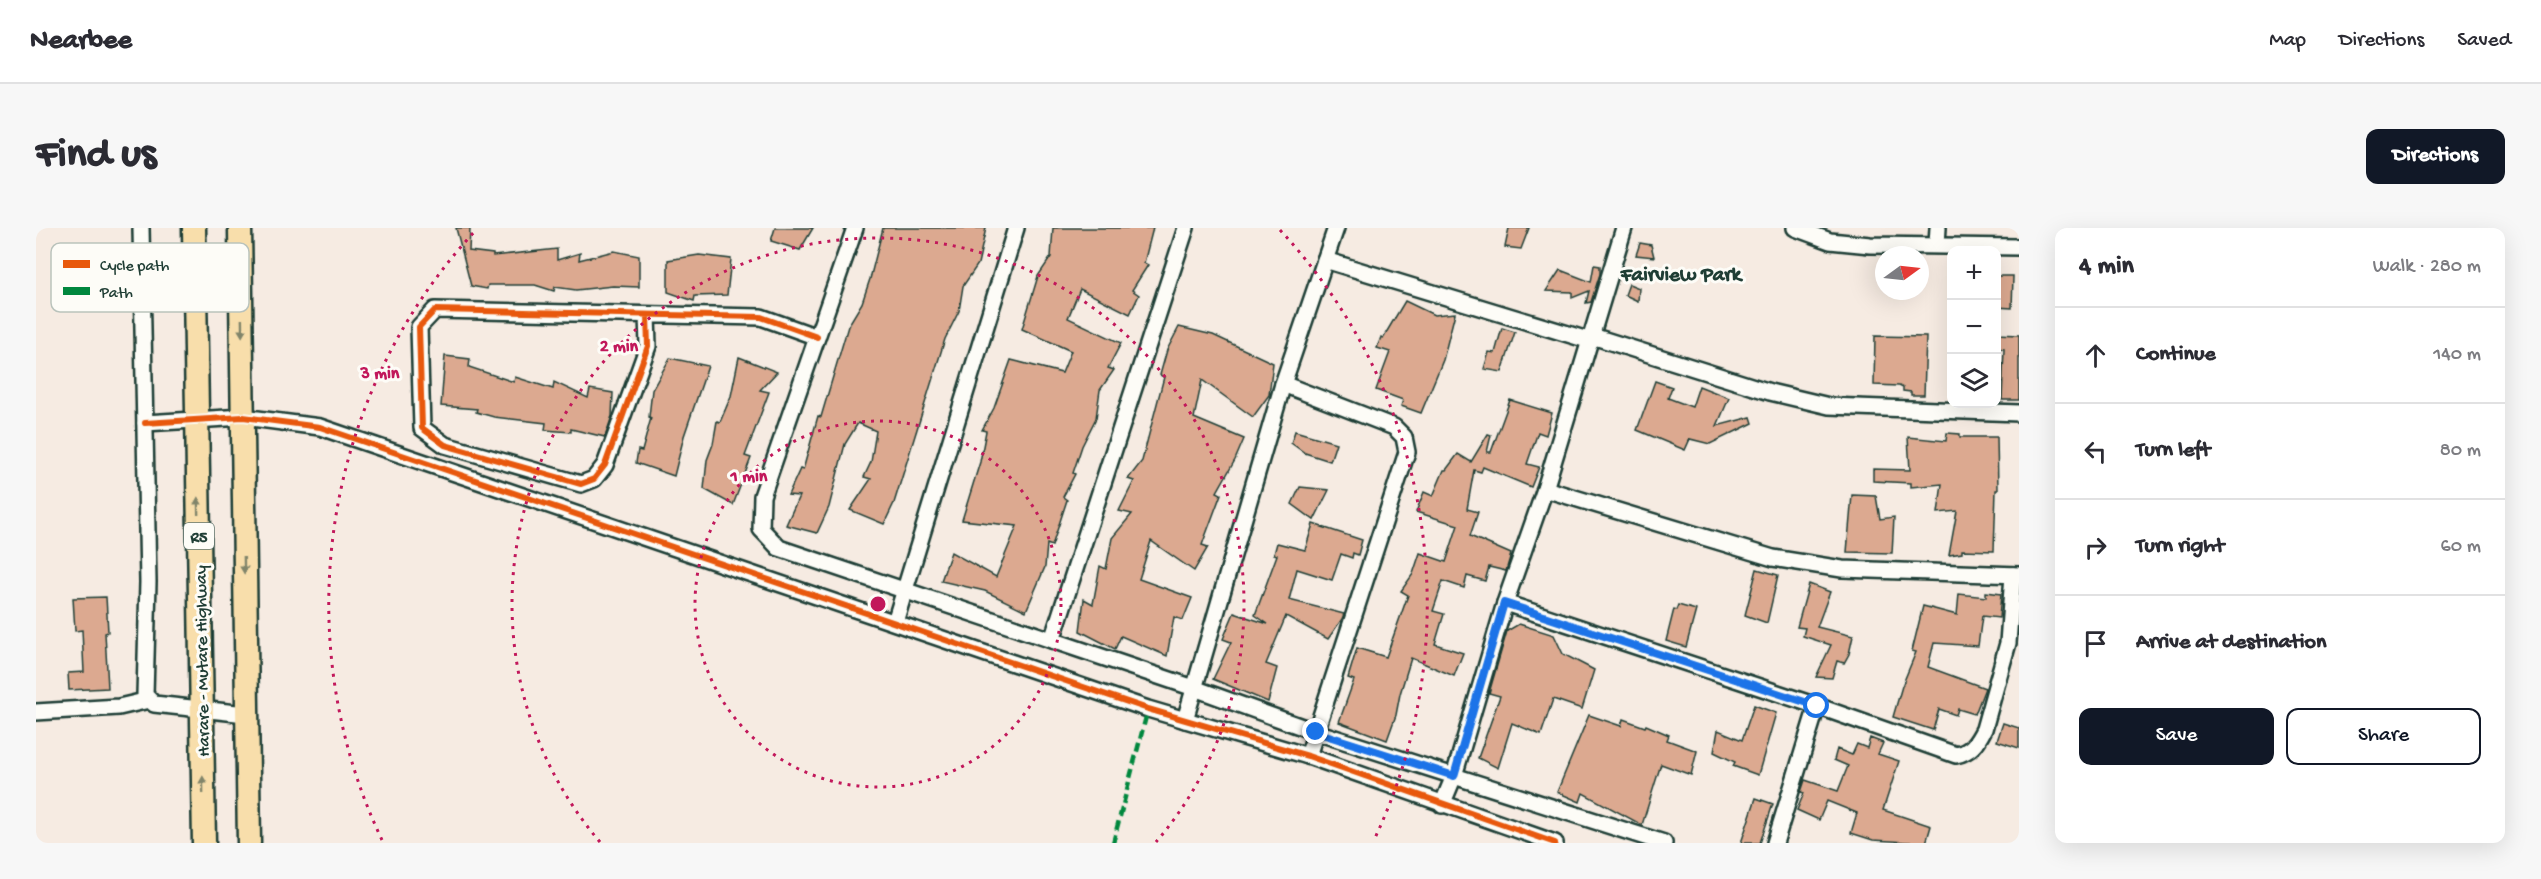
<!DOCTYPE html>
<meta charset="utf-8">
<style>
body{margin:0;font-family:"Gochi Hand",sans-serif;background:#f7f7f7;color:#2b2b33}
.controls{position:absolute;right:18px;top:18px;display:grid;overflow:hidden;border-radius:12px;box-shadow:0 6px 24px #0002}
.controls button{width:54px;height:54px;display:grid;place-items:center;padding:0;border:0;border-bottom:2px solid #e1e1e2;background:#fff;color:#2b2b33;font:30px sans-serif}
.compass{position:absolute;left:1839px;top:18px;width:54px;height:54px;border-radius:50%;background:#fff;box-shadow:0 6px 24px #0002;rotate:75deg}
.stop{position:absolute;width:18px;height:18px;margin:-14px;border:4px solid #1a73e8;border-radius:50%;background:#fff}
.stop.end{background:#1a73e8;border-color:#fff;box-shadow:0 2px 6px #0008}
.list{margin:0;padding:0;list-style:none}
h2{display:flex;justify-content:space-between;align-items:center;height:78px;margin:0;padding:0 24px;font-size:26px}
h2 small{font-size:20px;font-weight:400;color:#7c7c81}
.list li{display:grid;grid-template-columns:39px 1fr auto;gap:18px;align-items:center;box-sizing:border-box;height:96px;padding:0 24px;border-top:2px solid #e1e1e2}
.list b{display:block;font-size:22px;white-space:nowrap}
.list em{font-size:20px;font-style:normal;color:#7c7c81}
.actions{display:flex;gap:12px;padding:18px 24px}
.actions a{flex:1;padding:14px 0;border:2px solid #111827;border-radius:12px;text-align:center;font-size:21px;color:#111827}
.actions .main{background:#111827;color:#fff}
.icon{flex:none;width:33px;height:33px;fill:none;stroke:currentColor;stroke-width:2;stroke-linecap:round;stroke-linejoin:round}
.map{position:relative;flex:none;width:1983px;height:615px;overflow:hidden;border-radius:12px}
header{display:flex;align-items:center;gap:36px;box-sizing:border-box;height:84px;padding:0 30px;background:#fff;border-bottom:2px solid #e1e1e2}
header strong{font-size:28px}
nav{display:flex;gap:33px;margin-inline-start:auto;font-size:21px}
.intro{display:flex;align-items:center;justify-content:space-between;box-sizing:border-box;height:144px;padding:0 36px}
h1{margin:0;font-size:42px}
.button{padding:15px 27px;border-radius:12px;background:#111827;color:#fff;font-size:21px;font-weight:700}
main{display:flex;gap:36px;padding:0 36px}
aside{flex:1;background:#fff;border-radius:12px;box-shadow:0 6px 24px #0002}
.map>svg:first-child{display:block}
.building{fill:#dca990;stroke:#1f3d34;stroke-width:1.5}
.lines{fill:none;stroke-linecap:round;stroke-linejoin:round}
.minor-casing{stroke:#1f3d34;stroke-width:20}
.highway-casing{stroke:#1f3d34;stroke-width:27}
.minor{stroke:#fdfcf7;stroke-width:15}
.highway{stroke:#f8deab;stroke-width:22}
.quiet{stroke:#00873e;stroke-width:4.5;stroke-dasharray:9 4.5;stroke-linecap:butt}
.cycleway-casing{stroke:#fdfcf7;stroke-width:10}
.cycleway{stroke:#e8590c;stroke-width:6}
.oneway{fill:#81856a}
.route{stroke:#1a73e8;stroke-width:8}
.ring{fill:none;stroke:#c2185b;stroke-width:3;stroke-dasharray:3 6}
.labels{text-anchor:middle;stroke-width:6;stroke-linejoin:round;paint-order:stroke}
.shield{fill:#fdfcf7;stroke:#62766e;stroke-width:1.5}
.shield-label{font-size:16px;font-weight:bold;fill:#1f3d34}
.street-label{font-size:18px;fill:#1f3d34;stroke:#fdfcf7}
.quarter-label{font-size:21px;font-weight:bold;fill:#1f3d34;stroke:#fdfcf7}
.key{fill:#fdfcf7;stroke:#bac3bc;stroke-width:1.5}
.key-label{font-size:16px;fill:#1f3d34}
.centre{fill:#c2185b;stroke:#fdfcf7;stroke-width:3}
.ring-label{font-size:18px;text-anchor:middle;font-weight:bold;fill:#c2185b;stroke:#fdfcf7;stroke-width:6;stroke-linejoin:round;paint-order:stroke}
</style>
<header>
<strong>Nearbee</strong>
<nav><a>Map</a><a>Directions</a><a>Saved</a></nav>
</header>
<div class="intro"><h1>Find us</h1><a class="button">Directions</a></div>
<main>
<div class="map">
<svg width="1983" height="615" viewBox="0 0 1983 615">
<rect width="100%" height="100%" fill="#f6ebe2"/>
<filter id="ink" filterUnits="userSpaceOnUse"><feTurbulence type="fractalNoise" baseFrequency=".0167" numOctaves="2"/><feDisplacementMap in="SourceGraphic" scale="12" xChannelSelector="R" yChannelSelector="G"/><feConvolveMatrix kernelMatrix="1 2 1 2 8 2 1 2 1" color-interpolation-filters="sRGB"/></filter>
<g filter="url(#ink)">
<g class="building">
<polygon points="420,0 434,0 433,23 457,26 457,28 521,21 521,32 544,25 543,32 578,23 603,28 603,59 577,58 540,62 519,59 518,63 499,57 452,57 451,61 435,58"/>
<polygon points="739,0 777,0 764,22 735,13"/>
<polygon points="847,0 950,0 942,36 927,58 923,83 909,111 858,275 848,296 814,282 835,251 828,249 835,234 840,203 822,195 809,216 793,279 781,305 750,297 763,268 752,267 764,241 767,242 782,188 785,189 812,98 826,75 834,51"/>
<polygon points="1017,0 1117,0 1108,35 1112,37 1096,62 1103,67 1094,86 1044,61 1032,90 1085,115 1072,140 1078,142 1064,162 1060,190 1046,218 1037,245 1039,246 1027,269 1031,272 1016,318 1011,316 1009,339 990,383 949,363 905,353 915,324 960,349 981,298 926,292 944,234 950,203 946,202 958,180 975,132 1026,145 1035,123 986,101 1002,48 1015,29"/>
<polygon points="1473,0 1493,0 1485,21 1469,19"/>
<polygon points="1604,15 1615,17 1618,29 1600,27"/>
<polygon points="663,27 695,31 691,67 659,68 658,73 632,64 632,32"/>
<polygon points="1558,37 1564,38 1564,46 1555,74 1550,75 1553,63 1536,70 1536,64 1510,63 1524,42 1555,54"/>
<polygon points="1960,48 1977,48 1976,80 1960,79"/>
<polygon points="1593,56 1603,60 1602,73 1589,67"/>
<polygon points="1369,73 1398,87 1419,85 1407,132 1385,185 1365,178 1367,172 1340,162 1354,124 1341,120 1345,109 1347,110"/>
<polygon points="1143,99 1177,107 1237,135 1233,167 1217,189 1166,152 1158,190 1208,211 1199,232 1181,264 1185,266 1166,317 1172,319 1158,343 1115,313 1103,351 1156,370 1147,392 1138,389 1131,428 1085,408 1079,421 1044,403 1048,371 1057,376 1064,338 1070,341 1076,310 1096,286 1083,283 1098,253 1092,251 1106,233 1128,149 1124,147 1131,122"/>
<polygon points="1466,100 1479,104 1466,144 1448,141 1453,124 1459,125"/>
<polygon points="1960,106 1983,107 1983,172 1966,172 1968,121 1960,120"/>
<polygon points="1839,108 1890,109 1888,167 1875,167 1875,164 1867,163 1867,160 1863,158 1838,157"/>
<polygon points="409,128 434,131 433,139 478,154 479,149 517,161 518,154 552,170 554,161 577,165 576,188 569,209 535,201 535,204 509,202 510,195 458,189 440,184 441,181 405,178"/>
<polygon points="703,129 741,144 724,162 733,164 709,228 715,230 697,277 668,261 671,232 677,216 681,193 684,194 695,168"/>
<polygon points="634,130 672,138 648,208 638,248 600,235 602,222 606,223 615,190 613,189 616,162"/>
<polygon points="1619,153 1636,159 1632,170 1656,179 1663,158 1693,170 1681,198 1715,189 1717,195 1674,216 1654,211 1649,222 1601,202"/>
<polygon points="1474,172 1516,185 1510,207 1502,204 1491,236 1503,239 1495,259 1447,239 1445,244 1438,242 1431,281 1442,284 1434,308 1475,326 1470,343 1453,339 1449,353 1431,348 1428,360 1407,353 1397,383 1408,386 1399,416 1427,425 1418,448 1375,430 1364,466 1360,487 1351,512 1303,494 1318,452 1312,450 1321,420 1350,429 1372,367 1365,363 1377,346 1384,325 1410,334 1422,297 1380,284 1388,264 1397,268 1408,242 1410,242 1422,226 1435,234 1452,206 1455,207 1451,224 1455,224"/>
<polygon points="1259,203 1300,215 1294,233 1269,225 1255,215"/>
<polygon points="1911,205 1924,206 1924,209 1961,209 1962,262 1960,262 1958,323 1926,322 1926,325 1913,327 1921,283 1902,285 1906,256 1875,259 1875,255 1837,253 1837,241 1874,242 1872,209 1910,213"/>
<polygon points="1264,259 1293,262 1278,292 1256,276"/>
<polygon points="1816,267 1840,268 1844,291 1858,289 1856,325 1811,324"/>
<polygon points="1277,296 1326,312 1322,327 1317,325 1316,330 1305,326 1296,352 1261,341 1253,372 1308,386 1306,391 1292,411 1250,388 1230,436 1241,440 1232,474 1177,451 1195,414 1187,411 1198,385 1232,396 1219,387 1241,327 1238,326 1241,315 1269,322"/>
<polygon points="1721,341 1742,347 1731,395 1709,387"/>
<polygon points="1773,356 1794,364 1781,399 1817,408 1813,426 1808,435 1801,433 1796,450 1780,449 1795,417 1767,408 1769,400 1761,399"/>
<polygon points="1950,364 1965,366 1963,390 1946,388 1942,418 1898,415 1892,439 1949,460 1939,486 1922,481 1920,487 1903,481 1897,502 1857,489 1866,458 1880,424 1876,423 1887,378 1921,387 1923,366 1950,369"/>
<polygon points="70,369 72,404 69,405 72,460 33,462 32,445 48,444 46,402 39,403 37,370"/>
<polygon points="1642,377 1660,382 1650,419 1630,413 1638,381 1640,382"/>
<polygon points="1483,396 1518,407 1527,426 1558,442 1546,481 1517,471 1505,507 1476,495 1462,540 1442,530 1464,468 1453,465 1471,403"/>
<polygon points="1718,477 1740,485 1722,547 1697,538 1699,534 1678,524 1682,502 1706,512"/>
<polygon points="1553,487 1585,498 1587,491 1609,499 1610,497 1633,507 1631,512 1661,523 1655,547 1625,536 1606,597 1547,565 1544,574 1521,564"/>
<polygon points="1967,495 1983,500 1983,520 1961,513"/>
<polygon points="1834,510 1847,515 1842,526 1863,533 1847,582 1895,598 1890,615 1837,612 1815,605 1821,585 1791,573 1783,592 1761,582 1768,565 1765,564 1769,552 1802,563 1812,538 1798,532 1801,521 1816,527 1821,516 1831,520"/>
<polygon points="1720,570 1737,576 1724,615 1705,615"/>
</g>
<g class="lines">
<defs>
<g id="minor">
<polyline points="105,0 112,354 109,467 118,476 210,486"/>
<polyline points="819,0 726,268 725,301 743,320 1158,460 1280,504 1628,615"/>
<polyline points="1759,0 1794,13 1834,17 1983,19"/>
<polyline points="1901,16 1902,0"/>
<polyline points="1289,32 1555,113"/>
<polyline points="611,87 612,118 569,237 558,251 545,256 409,217 386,200 383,99 399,82 725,89 781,109"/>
<polyline points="1556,108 1734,164 1793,178 1983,185"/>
<polyline points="1247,156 1358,199 1368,209 1371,224 1272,528"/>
<polyline points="109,195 207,189 284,199 1112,481 1272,528 1519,615"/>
<polyline points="1509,261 1737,330 1806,341 1983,347"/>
<path d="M 1469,375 L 1781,478 L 1920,527 C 1935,524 1941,515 1948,501 L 1972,415 L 1977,347"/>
<polyline points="859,394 980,0"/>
<polyline points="1016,412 1150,0"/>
<polyline points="0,484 83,479 113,472"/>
<polyline points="1149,492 1247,156 1300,0"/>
<polyline points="1406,577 1418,548 1469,375 1509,261 1588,0"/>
<polyline points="1739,615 1781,478"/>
</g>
<g id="highway">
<polyline points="158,0 168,615"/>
<polyline points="204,0 213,615"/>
</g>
</defs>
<use href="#minor" class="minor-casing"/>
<use href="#highway" class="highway-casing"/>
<use href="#minor" class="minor"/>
<use href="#highway" class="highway"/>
<polyline class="quiet" points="1077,615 1112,481"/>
<defs>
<g id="cycleway">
<polyline points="611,87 612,118 569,237 558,251 545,256 409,217 386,200 383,99 399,82 725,89 781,109"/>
<polyline points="109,195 207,189 284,199 1112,481 1272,528 1519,615"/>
</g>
</defs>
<use href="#cycleway" class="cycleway-casing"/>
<use href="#cycleway" class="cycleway"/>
</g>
<defs><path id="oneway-solid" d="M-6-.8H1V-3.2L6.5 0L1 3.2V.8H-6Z" transform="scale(1.5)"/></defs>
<g class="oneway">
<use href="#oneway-solid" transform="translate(206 100) rotate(89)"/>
<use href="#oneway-solid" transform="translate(162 278) rotate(-91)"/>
<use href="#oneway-solid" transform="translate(208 337) rotate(89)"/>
<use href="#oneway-solid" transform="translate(167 557) rotate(-91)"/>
</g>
</g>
<g class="lines" filter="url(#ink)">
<polyline class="route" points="1280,504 1418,548 1468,375 1781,478"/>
</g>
<g class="ring">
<circle cx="842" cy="376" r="183"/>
<path d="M564 614A366 366 0 1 1 1120 614"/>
<path d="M346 612A549 549 0 0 1 440 2M1244 2A549 549 0 0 1 1338 612"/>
</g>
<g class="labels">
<rect class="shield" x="148" y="295" width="30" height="26" rx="4.5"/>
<g class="shield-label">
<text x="163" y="314">R5</text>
</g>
<g class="street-label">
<text transform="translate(165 433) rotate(-91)" y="6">Harare - Mutare Highway</text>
</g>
<g class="quarter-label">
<text x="1645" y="52">Fairview Park</text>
</g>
</g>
<rect x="15" y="15" width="198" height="69" rx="9" class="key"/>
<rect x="27" y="32" width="27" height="8" fill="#e8590c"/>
<rect x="27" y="59" width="27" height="8" fill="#00873e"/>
<g class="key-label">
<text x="64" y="42">Cycle path</text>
<text x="64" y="69">Path</text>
</g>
<circle cx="842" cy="376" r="9" class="centre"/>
<g class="ring-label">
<text x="583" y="123">2 min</text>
<text x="344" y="150">3 min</text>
<text x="713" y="253">1 min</text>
</g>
</svg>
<div class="controls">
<button>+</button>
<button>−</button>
<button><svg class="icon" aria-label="layers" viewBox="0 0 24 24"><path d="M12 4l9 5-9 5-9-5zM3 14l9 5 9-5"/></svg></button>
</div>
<svg class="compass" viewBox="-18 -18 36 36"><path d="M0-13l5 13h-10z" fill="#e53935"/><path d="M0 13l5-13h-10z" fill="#7c7c81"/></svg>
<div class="stop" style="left:1781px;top:478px"></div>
<div class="stop end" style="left:1280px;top:504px"></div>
</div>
<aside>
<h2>4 min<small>Walk · 280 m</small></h2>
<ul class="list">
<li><svg class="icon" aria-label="ahead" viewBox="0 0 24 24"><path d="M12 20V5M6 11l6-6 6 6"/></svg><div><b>Continue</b></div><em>140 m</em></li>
<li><svg class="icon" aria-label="left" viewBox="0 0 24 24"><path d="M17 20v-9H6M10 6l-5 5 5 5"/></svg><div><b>Turn left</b></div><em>80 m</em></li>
<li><svg class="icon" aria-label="right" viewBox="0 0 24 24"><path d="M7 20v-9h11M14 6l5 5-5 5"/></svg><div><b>Turn right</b></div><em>60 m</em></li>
<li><svg class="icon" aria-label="arrive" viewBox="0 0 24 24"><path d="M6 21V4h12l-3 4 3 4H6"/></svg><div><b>Arrive at destination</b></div></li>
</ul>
<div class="actions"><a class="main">Save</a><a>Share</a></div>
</aside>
</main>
